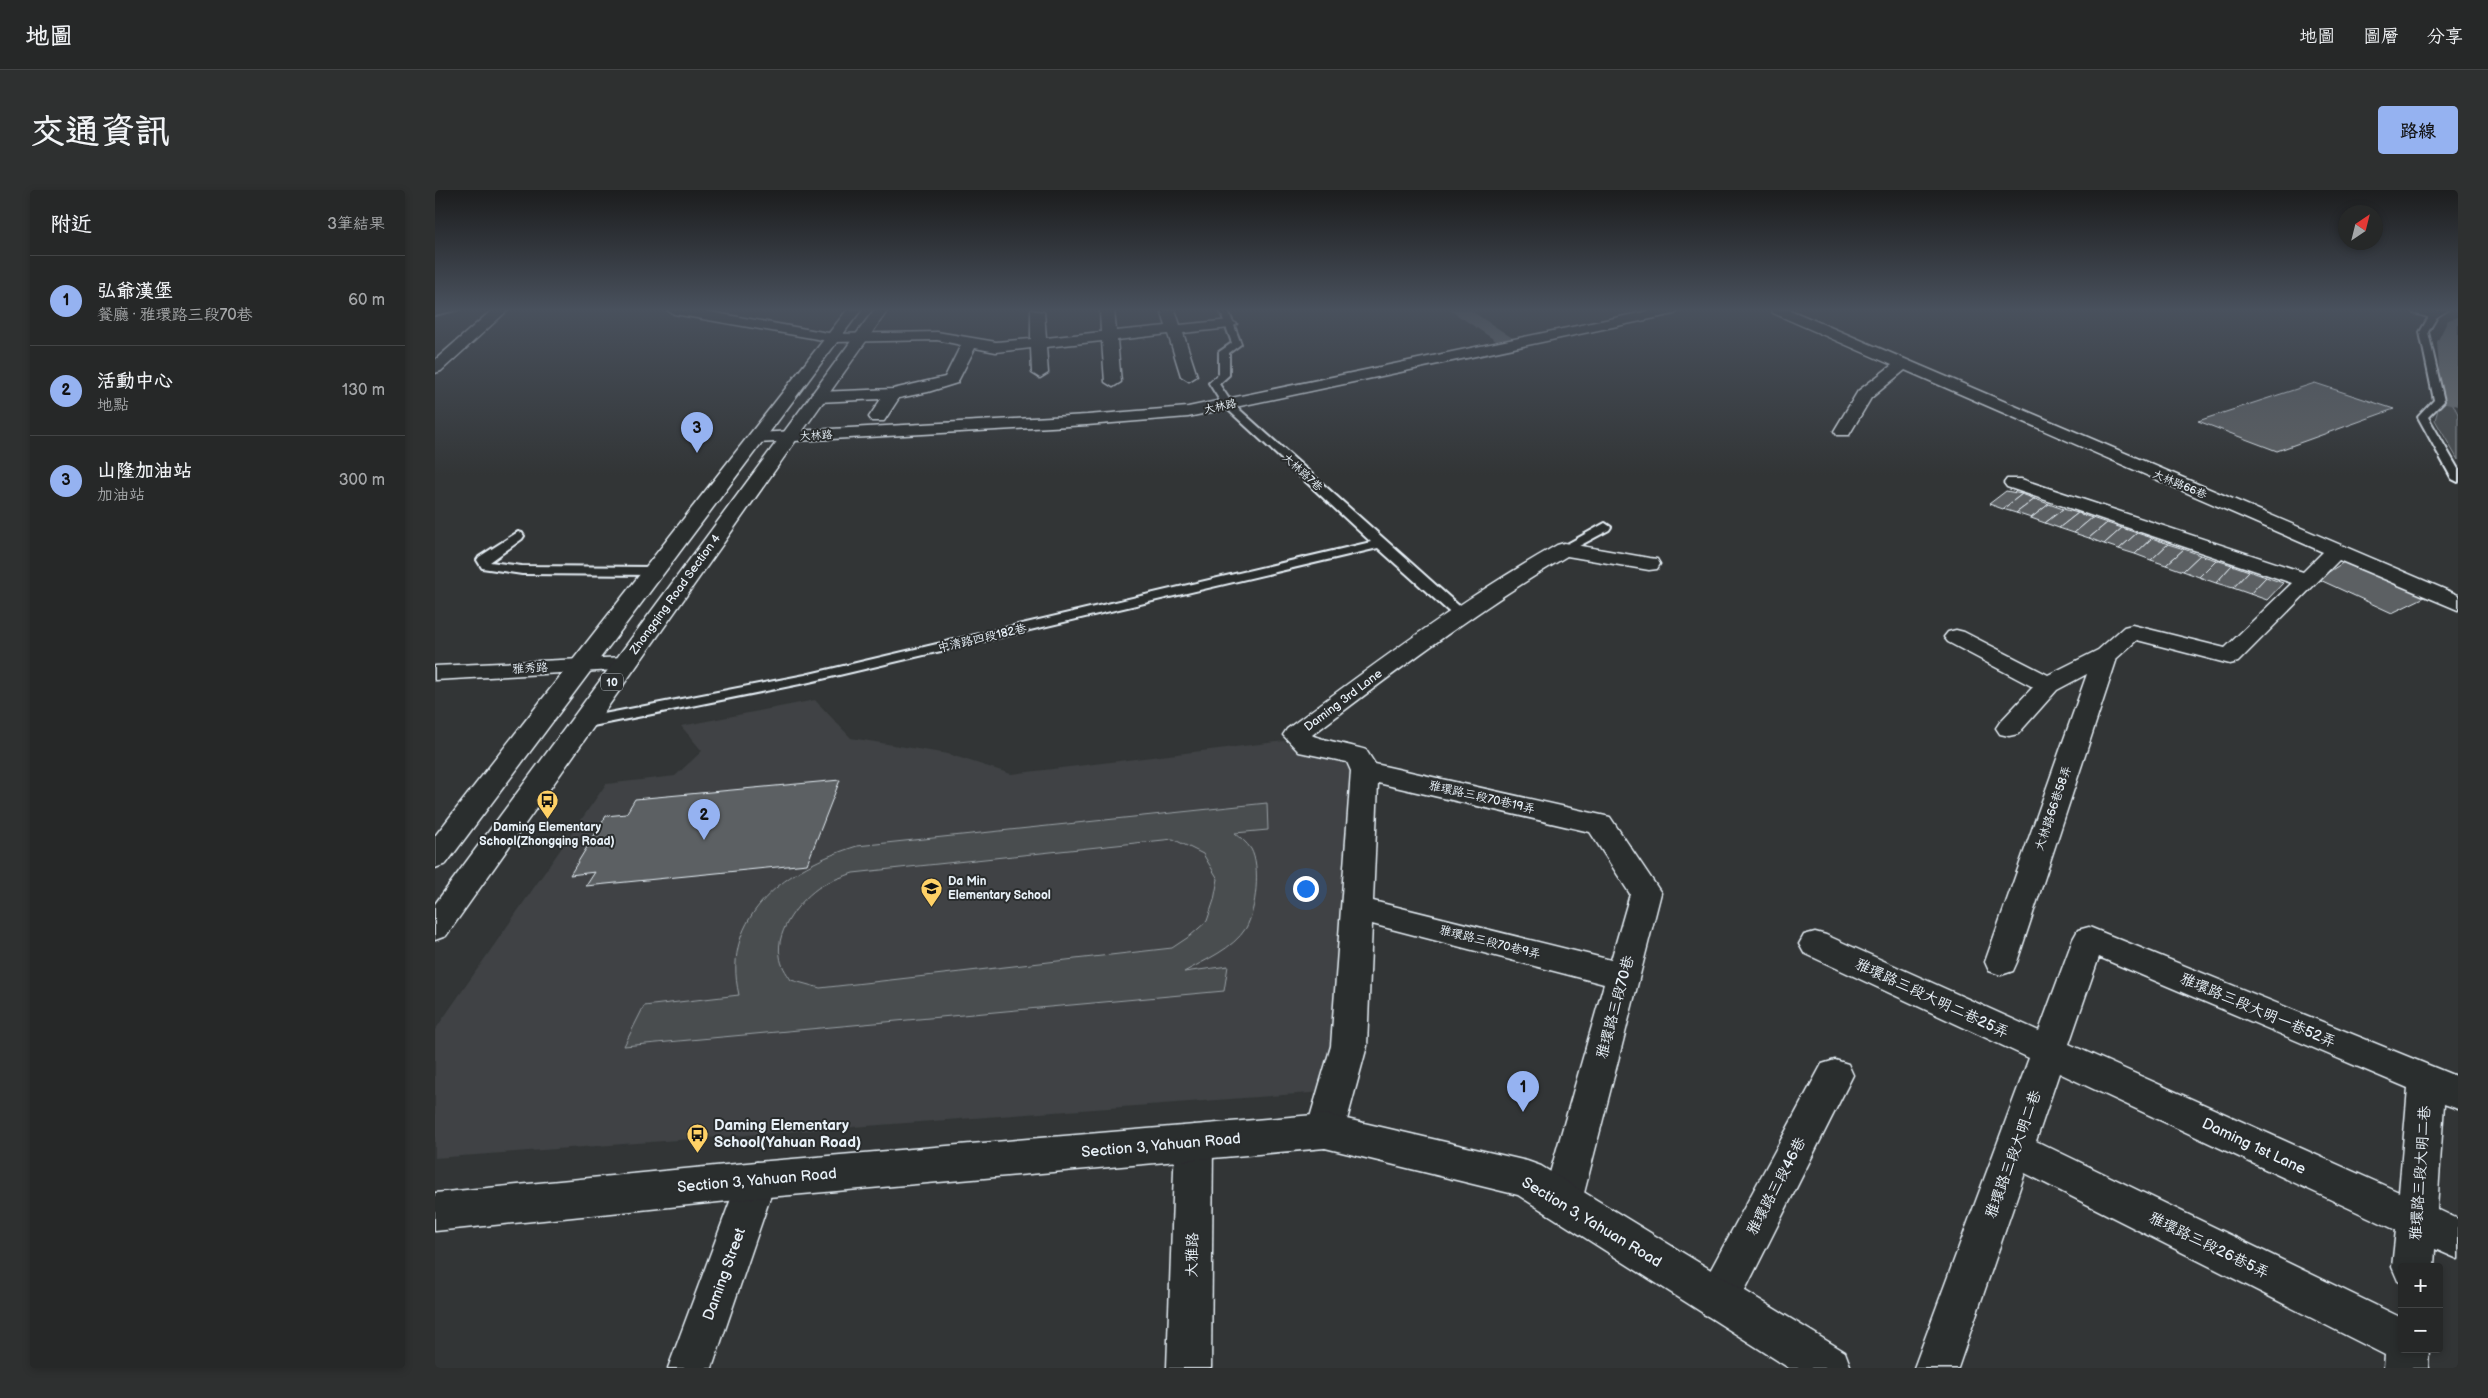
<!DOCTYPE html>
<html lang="zh-TW">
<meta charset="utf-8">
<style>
body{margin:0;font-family:"Balsamiq Sans","LXGW WenKai TC",sans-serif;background:#2e3030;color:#f1f3f6}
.controls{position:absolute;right:15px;bottom:15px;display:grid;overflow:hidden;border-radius:5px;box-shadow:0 2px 8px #0003}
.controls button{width:45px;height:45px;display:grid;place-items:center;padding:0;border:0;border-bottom:1px solid #424445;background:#262828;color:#f1f3f6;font:25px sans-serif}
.compass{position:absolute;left:1903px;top:15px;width:45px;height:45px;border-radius:50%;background:#262828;box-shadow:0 2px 8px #0003;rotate:35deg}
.you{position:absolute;left:870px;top:698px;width:18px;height:18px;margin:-12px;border:4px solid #fff;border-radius:50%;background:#1a73e8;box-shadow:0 0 0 8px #1a73e833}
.badge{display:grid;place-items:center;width:32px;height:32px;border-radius:50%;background:#95b2f1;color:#111;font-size:16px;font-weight:700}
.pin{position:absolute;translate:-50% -41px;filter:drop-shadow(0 1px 2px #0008)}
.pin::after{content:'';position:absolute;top:26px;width:18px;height:15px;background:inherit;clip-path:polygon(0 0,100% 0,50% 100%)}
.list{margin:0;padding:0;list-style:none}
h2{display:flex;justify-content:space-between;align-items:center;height:65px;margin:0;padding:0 20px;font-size:21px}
h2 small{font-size:16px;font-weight:400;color:#a4a6a8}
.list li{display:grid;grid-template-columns:32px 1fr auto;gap:15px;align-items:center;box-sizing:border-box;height:90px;padding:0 20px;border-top:1px solid #424445}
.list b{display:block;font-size:19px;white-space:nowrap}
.list p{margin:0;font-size:16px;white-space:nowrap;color:#a4a6a8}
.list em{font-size:16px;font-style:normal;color:#a4a6a8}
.map{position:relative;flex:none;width:2023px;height:1178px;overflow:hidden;border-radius:5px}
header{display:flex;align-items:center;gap:30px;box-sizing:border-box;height:70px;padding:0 25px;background:#262828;border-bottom:1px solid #424445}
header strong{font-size:24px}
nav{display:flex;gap:28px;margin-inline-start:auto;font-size:18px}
.intro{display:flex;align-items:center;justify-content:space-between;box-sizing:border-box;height:120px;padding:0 30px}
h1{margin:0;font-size:35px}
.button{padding:12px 22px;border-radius:5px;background:#95b2f1;color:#111;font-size:18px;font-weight:700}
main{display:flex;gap:30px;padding:0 30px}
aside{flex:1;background:#262828;border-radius:5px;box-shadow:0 2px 8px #0003}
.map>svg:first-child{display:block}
.built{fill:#3f4244}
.green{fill:#494d4f;stroke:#989fa4;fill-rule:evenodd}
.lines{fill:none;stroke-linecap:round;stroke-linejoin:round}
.canal{fill:#6e7376;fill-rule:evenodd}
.river{fill:#6e7376;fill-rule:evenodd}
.building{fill:#5c6063;stroke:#e8f1f8}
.service-casing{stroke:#e8f1f8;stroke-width:4}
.minor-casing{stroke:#e8f1f8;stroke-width:3}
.tertiary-casing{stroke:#e8f1f8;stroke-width:3}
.primary-casing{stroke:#e8f1f8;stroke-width:3}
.service{fill:#2a2d2e;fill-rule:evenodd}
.minor{fill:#2a2d2e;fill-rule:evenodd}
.tertiary{fill:#2a2d2e;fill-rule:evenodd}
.primary{fill:#2a2d2e;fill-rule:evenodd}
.rail{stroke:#e8f1f8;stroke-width:2}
.labels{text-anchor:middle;stroke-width:4;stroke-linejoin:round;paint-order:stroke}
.far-street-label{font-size:11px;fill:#e8f1f8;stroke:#2a2d2e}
.shield{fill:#2a2d2e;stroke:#afb6bb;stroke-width:1}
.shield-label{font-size:11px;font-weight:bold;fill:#e8f1f8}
.street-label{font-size:12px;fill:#e8f1f8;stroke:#2a2d2e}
.poi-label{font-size:12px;font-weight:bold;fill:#e8f1f8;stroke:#2a2d2e}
.near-street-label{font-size:15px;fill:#e8f1f8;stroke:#2a2d2e}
.near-poi-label{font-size:15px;font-weight:bold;fill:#e8f1f8;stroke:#2a2d2e;text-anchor:start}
</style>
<header>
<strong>地圖</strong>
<nav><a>地圖</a><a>圖層</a><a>分享</a></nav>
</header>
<div class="intro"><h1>交通資訊</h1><a class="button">路線</a></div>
<main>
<aside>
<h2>附近<small>3筆結果</small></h2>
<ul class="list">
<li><span class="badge">1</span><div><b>弘爺漢堡</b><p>餐廳 · 雅環路三段70巷</p></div><em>60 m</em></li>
<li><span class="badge">2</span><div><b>活動中心</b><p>地點</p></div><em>130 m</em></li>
<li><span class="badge">3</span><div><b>山隆加油站</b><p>加油站</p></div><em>300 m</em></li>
</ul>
</aside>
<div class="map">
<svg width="2023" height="1178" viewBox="0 0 2023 1178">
<rect width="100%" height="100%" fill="#323536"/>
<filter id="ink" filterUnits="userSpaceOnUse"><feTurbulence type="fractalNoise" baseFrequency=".02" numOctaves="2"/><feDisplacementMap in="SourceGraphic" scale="10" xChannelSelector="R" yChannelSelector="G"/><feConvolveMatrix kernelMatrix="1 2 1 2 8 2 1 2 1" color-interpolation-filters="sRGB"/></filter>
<g filter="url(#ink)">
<polygon class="built" points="380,510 416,548 513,564 576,584 849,551 867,563 896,567 918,577 900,866 889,902 0,968 0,840 171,594 240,586 267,561 246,536"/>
<g class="green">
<polygon points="2006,209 2016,210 2023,224 2023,270 2000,230"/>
<path d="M 832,613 L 833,640 L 800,643 C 806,648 812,653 816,659 C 826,677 821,720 811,738 C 798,759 770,770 749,782 L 793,776 L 789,801 L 189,856 L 209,816 L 304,805 C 285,725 353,677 422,656 ZM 738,649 L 768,664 L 783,689 L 779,710 L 772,731 L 755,746 L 737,758 L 385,798 L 356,790 C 351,782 346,776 345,766 C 340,740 366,709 386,696 C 396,690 408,687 418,683 Z"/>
</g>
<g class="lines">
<polygon class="canal" points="1015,120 1035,120 1082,151 1079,155 1067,155"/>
<polygon class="river" points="2023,127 2023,216 2011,213 2006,206 2002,152 2013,130"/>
</g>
<g class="building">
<polygon points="1880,193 1959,219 1842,261 1763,231"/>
<polygon points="1571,301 1587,304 1568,319 1554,314"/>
<polygon points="1587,304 1600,309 1581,323 1568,319"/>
<polygon points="1600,309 1614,314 1596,328 1581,323"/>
<polygon points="1614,314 1628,319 1610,333 1596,328"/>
<polygon points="1628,319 1643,323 1624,338 1610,333"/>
<polygon points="1643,323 1657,328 1639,343 1624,338"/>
<polygon points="1657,328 1672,333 1654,348 1639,343"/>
<polygon points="1672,333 1687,338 1669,354 1654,348"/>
<polygon points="1687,338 1702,343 1684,359 1669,354"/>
<polygon points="1702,343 1717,348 1700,364 1684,359"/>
<polygon points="1717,348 1733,354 1716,370 1700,364"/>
<polygon points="1733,354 1749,359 1731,375 1716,370"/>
<polygon points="1749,359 1765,365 1748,381 1731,375"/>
<polygon points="1765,365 1781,370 1764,387 1748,381"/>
<polygon points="1781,370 1797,375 1781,393 1764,387"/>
<polygon points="1912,370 1994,405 1957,423 1883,389"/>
<polygon points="1797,375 1814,381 1798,398 1781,393"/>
<polygon points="1814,381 1831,387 1815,404 1798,398"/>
<polygon points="1831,387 1848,393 1832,410 1815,404"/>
<polygon points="405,590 372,674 151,696 160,682 135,685 171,626 191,624 200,609"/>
</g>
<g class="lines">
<defs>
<g id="service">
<polygon points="785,120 793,120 806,154 794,163 794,185 784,194 796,212 1032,423 1034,426 1032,429 1022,429 943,358 370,493 148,538 140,533 148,528 370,485 936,352 787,214 774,193 784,184 784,162 797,153"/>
<polygon points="1999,122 2003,125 1993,142 2009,211 1993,227 2023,279 2023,292 2017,289 1983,227 1999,210 1985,142 1996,123"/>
<polygon points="1170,333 1176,337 1174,340 1133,362 1125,362 1123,359"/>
<polygon points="83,342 87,343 89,346 87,349 55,372 87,376 221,377 227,381 221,385 87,384 47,378 42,370 44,367"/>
</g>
<g id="minor">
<polygon points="57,120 73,120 6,181 0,183 0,170"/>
<polygon points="232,120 264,120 399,144 502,142 561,152 596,149 596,120 609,122 611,148 666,142 665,120 679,120 681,141 731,136 726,120 740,120 745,135 795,130 802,134 795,138 748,143 762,186 754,191 746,186 733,144 682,150 686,192 678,197 670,192 667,151 611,157 613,183 605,188 597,183 596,158 561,162 540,158 522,193 493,202 464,208 449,231 437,231 434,227 446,209 383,212 377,211 375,207 377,203 383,202 458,199 510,187 526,155 502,150 399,152 239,124"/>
<polygon points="1336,120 1355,120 2023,405 2023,420 1904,370 1803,472 1795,474 1702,450 1682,468 1582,772 1578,781 1566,785 1554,781 1550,772 1652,484 1622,500 1583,544 1574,546 1565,544 1561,538 1565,532 1598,497 1513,452 1509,447 1513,442 1521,440 1529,442 1613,485 1663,460 1689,437 1697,435 1790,458 1857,393 1572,297 1569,293 1572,289 1586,289 1868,382 1888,362 1470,180 1436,208 1414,245 1402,245 1399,241 1423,201 1457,175 1338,123"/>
<polygon points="1976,120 2013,120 1999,129 1978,123"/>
<path d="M 1129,353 L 1214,368 L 1222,369 L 1225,374 L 1222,379 L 1214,380 L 1132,366 C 1043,419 960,482 877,545 C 880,548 923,557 931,560 L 940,574 L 1175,627 L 1226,703 L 1147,1011 L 1141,1024 L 1127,1030 L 1113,1024 L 1107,1011 L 1169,794 L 937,734 L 932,856 L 909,941 L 903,953 L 890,958 L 877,953 L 871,941 L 896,856 L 916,581 L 912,572 L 864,562 L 848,545 L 852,539 C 939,474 1027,409 1122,355 ZM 943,593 L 1155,642 L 1195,704 L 1176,770 L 938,711 Z"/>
<polygon points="190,467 199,469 202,474 199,479 0,490 0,476"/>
<path d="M 1654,737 L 2023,887 L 2023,919 L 2009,914 L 2002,1019 L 2023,1029 L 2023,1069 L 2000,1059 L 1999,1077 L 1967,1077 L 1967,1093 L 1963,1091 L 1957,1077 L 1961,1040 L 1624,883 L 1601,951 L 1967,1128 L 1967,1159 L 1994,1159 L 1993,1178 L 1949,1178 L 1950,1165 L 1590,983 L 1523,1178 L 1479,1178 L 1594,868 L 1369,763 L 1364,754 L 1369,745 L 1380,742 L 1391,745 L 1604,841 L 1638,749 L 1643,740 ZM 1664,767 L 1973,898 L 1964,1002 L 1634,854 Z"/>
<polygon points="1400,870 1413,874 1418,885 1298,1124 1283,1130 1268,1124 1262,1109 1268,1094 1387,874"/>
<polygon points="759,935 772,940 778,952 776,1178 732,1178 740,952 746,940"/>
<polygon points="322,972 336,977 341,990 277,1178 233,1178 303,990 308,977"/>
</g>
<g id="tertiary">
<polygon points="1218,120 1246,120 1239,124 753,227 652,235 322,253 316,252 313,248 316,244 322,243 652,225 753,217"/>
<polygon points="890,924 1092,971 1106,976 1410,1162 1416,1178 1354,1178 1083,1005 890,958 322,1008 0,1041 0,1003 322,972"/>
</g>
<g id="primary">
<polygon points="412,120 426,120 11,674 0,678 0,646"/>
<polygon points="439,120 453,120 11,746 0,750 0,714"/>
</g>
</defs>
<use href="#service" class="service-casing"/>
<use href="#minor" class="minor-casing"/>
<use href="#tertiary" class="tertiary-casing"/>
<use href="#primary" class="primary-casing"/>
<use href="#service" class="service"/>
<use href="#minor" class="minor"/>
<use href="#tertiary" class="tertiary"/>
<use href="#primary" class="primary"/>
<polyline class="rail" points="0,126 25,120"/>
</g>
</g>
<linearGradient id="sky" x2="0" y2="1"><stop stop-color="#1c1d1e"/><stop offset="0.42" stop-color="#49515d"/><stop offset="1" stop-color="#49515d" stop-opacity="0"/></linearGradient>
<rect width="2023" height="285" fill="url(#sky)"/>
<defs>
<symbol id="bus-pin" viewBox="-11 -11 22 30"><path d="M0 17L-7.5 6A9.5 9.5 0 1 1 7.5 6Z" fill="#ffd166" stroke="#2a2d2e"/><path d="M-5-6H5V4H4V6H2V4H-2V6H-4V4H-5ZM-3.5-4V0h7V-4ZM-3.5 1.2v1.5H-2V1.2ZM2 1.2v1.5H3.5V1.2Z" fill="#111"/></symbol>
<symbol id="school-pin" viewBox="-11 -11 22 30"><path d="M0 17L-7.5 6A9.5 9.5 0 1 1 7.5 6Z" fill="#ffd166" stroke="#2a2d2e"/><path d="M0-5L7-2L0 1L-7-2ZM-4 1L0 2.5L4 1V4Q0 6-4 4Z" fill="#111"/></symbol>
</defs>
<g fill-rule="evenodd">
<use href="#bus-pin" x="100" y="598" width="25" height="34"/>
<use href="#school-pin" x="484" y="686" width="25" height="34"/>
<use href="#bus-pin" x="250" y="932" width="25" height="34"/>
</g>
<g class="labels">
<g class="far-street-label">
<text transform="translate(785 216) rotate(-12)" y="4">大林路</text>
<text transform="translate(381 245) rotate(-3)" y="4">大林路</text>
<text transform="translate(868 282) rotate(42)" y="4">大林路7巷</text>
<text transform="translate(1745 294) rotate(23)" y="4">大林路66巷</text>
</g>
<rect class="shield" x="166" y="483.5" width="22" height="17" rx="4"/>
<g class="shield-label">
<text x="177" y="496">10</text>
</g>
<g class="street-label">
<text transform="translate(240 404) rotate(-54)" y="4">Zhongqing Road Section 4</text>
<text transform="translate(547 448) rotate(-13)" y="4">中清路四段182巷</text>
<text transform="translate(95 478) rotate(-3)" y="4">雅秀路</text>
<text transform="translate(908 510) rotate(-37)" y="4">Daming 3rd Lane</text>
<text transform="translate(1047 607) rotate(13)" y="4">雅環路三段70巷19弄</text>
<text transform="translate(1618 618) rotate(-71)" y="4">大林路66巷58弄</text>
<text transform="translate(1055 752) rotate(14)" y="4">雅環路三段70巷9弄</text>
</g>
<g class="poi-label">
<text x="112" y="641">Daming Elementary<tspan x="112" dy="14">School(Zhongqing Road)</tspan></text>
<text x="513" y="695" text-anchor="start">Da Min<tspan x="513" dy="14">Elementary School</tspan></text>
</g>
<g class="near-street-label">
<text transform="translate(1497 808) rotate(25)" y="5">雅環路三段大明二巷25弄</text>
<text transform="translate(1180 817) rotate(-75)" y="5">雅環路三段70巷</text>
<text transform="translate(1823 820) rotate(23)" y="5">雅環路三段大明一巷52弄</text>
<text transform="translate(726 955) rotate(-5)" y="5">Section 3, Yahuan Road</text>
<text transform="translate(1819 956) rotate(25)" y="5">Daming 1st Lane</text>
<text transform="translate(1578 964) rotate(-70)" y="5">雅環路三段大明二巷</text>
<text transform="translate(1985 983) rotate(-86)" y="5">雅環路三段大明二巷</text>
<text transform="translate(322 990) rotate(-5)" y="5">Section 3, Yahuan Road</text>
<text transform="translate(1341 996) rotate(-62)" y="5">雅環路三段46巷</text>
<text transform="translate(1157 1032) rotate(31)" y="5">Section 3, Yahuan Road</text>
<text transform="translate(1774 1055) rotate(26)" y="5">雅環路三段26巷5弄</text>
<text transform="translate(757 1065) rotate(-89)" y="5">大雅路</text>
<text transform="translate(289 1084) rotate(-70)" y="5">Daming Street</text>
</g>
<g class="near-poi-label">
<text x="279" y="940">Daming Elementary<tspan x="279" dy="17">School(Yahuan Road)</tspan></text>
</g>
</g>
</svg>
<div class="controls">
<button>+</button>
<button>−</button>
</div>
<svg class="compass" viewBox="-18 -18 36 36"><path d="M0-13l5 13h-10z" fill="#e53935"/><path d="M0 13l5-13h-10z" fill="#a4a6a8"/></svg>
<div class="you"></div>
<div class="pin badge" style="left:1088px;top:922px">1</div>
<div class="pin badge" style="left:269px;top:650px">2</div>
<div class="pin badge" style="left:262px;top:263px">3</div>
</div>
</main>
